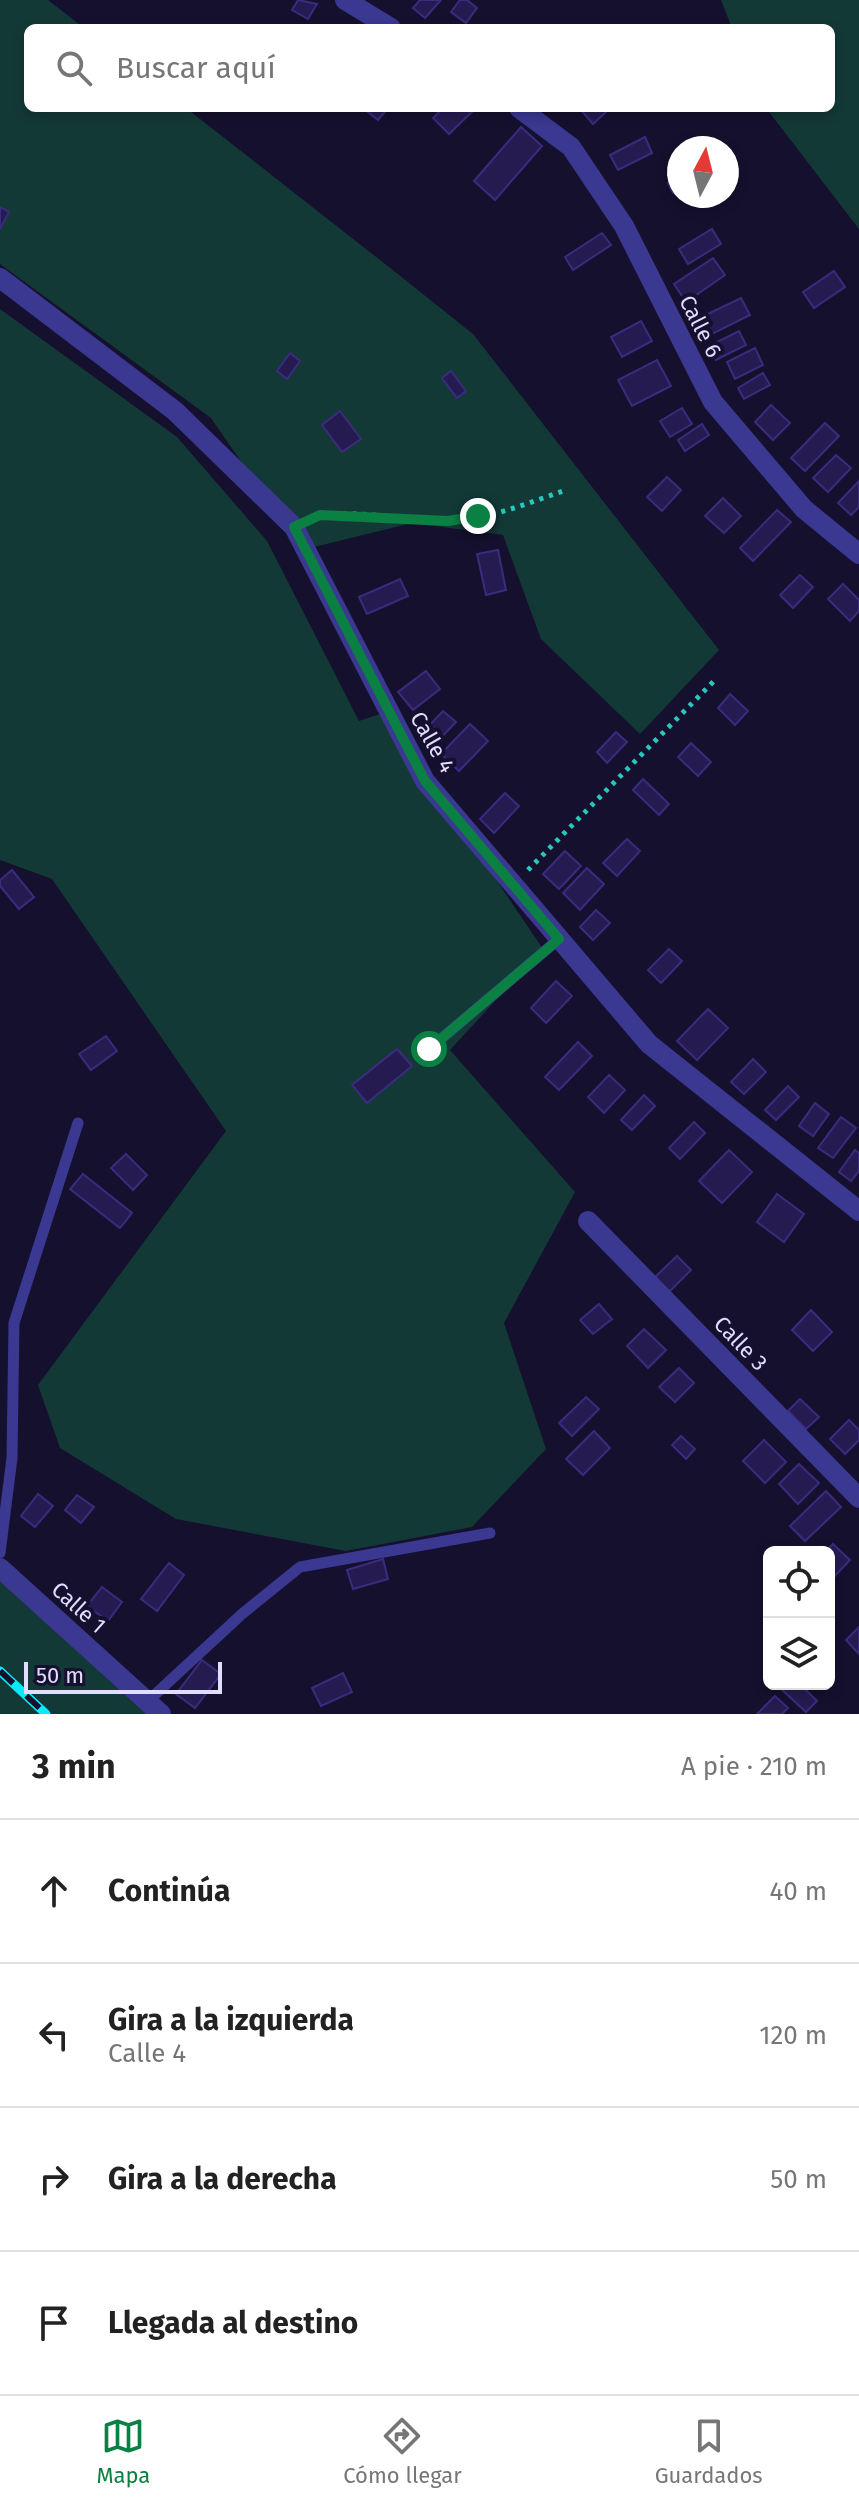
<!DOCTYPE html>
<html lang="es">
<meta charset="utf-8">
<style>
body{margin:0;font-family:"Fira Sans",sans-serif;background:#f2f2f2;color:#222}
.controls{position:absolute;right:24px;bottom:24px;display:grid;overflow:hidden;border-radius:12px;box-shadow:0 4px 12px #0003}
.controls button{width:72px;height:72px;display:grid;place-items:center;padding:0;border:0;border-bottom:2px solid #e0e0e0;background:#fff;color:#222;font:40px sans-serif}
.compass{position:absolute;left:667px;top:136px;width:72px;height:72px;border-radius:50%;background:#fff;box-shadow:0 4px 12px #0003;rotate:7deg}
.scale{position:absolute;left:24px;bottom:20px;width:198px;box-sizing:border-box;padding-left:8px;border:4px solid #e1ddff;border-top:0;font-size:22px;line-height:28px;white-space:nowrap;color:#e1ddff;-webkit-text-stroke:6px #15102e;paint-order:stroke}
.stop{position:absolute;width:24px;height:24px;margin:-18px;border:6px solid #0b8043;border-radius:50%;background:#fff}
.stop.end{background:#0b8043;border-color:#fff;box-shadow:0 2px 8px #0008}
.list{margin:0;padding:0;list-style:none}
h2{display:flex;justify-content:space-between;align-items:center;height:104px;margin:0;padding:0 32px;font-size:34px}
h2 small{font-size:26px;font-weight:400;color:#767676}
.list li{display:grid;grid-template-columns:52px 1fr auto;gap:24px;align-items:center;box-sizing:border-box;height:144px;padding:0 32px;border-top:2px solid #e0e0e0}
.list b{display:block;font-size:30px;white-space:nowrap}
.list p{margin:0;font-size:26px;white-space:nowrap;color:#767676}
.list em{font-size:26px;font-style:normal;color:#767676}
.icon{flex:none;width:44px;height:44px;fill:none;stroke:currentColor;stroke-width:2;stroke-linecap:round;stroke-linejoin:round}
.map{position:relative;flex:none;width:859px;height:1714px;overflow:hidden}
.search{position:absolute;background:#fff;box-shadow:0 4px 12px #0003;left:24px;right:24px;top:24px;height:88px;display:flex;align-items:center;gap:20px;box-sizing:border-box;padding:0 28px;border-radius:12px;color:#767676;font-size:30px}
.sheet{height:680px;background:#fff}
nav{display:flex;justify-content:space-around;align-items:center;box-sizing:border-box;height:112px;border-top:2px solid #e0e0e0;background:#fff;font-size:22px;color:#767676}
nav a{display:grid;justify-items:center;gap:4px}
nav .on{color:#0b8043}
.map>svg:first-child{display:block}
.green{fill:#133937}
.building{fill:#251b51;stroke:#3b2b7e;stroke-width:2}
.lines{fill:none;stroke-linecap:round;stroke-linejoin:round}
.path{stroke:#28c8bc;stroke-width:5;stroke-dasharray:4 6;stroke-linecap:butt}
.lane{stroke:#3a3890;stroke-width:11}
.street{stroke:#3a3890;stroke-width:20}
.rail-casing{stroke:#09eaff;stroke-width:9}
.rail{stroke:#15102e;stroke-width:6;stroke-dasharray:18;stroke-linecap:butt}
.route{stroke:#0b8043;stroke-width:10}
.labels{text-anchor:middle;stroke-width:8;stroke-linejoin:round;paint-order:stroke}
.street-label{font-size:22px;fill:#e1ddff;stroke:#15102e}
</style>
<div class="map">
<svg width="859" height="1714" viewBox="0 0 859 1714">
<rect width="100%" height="100%" fill="#15102e"/>
<g class="green">
<polygon points="0,0 48,0 84,28 28,28 28,108 186,108 394,271 473,334 719,650 640,734 541,639 503,535 412,523 302,550 211,418 0,264"/>
<polygon points="721,0 859,0 859,229 766,108 831,108 831,28 732,28"/>
<polygon points="0,309 177,437 267,541 359,721 383,713 543,949 450,1050 575,1192 504,1323 546,1449 472,1527 346,1551 176,1519 60,1448 38,1385 226,1131 52,879 0,860"/>
<polygon points="0,1568 161,1714 0,1714"/>
</g>
<g class="building">
<polygon points="298,0 317,4 308,19 292,10"/>
<polygon points="420,0 441,0 425,18 413,8"/>
<polygon points="460,0 467,0 477,8 466,23 451,12"/>
<polygon points="363,108 388,108 378,120"/>
<polygon points="443,108 476,108 449,134 433,118"/>
<polygon points="584,108 605,108 607,111 593,124 581,110"/>
<polygon points="521,127 542,146 495,200 474,181"/>
<polygon points="645,137 652,153 618,170 610,155"/>
<polygon points="679,177 679,190 673,193 668,183"/>
<polygon points="0,207 9,212 0,229"/>
<polygon points="712,229 721,244 688,264 679,249"/>
<polygon points="602,233 611,245 573,270 565,257"/>
<polygon points="713,258 725,275 686,302 674,284"/>
<polygon points="834,271 845,287 814,308 803,292"/>
<polygon points="741,298 750,315 700,340 691,322"/>
<polygon points="641,321 652,341 622,357 611,337"/>
<polygon points="739,331 746,345 716,360 709,346"/>
<polygon points="755,348 763,365 735,379 727,362"/>
<polygon points="290,353 300,361 287,379 277,371"/>
<polygon points="657,360 671,386 632,406 618,380"/>
<polygon points="451,371 466,391 457,398 442,378"/>
<polygon points="763,373 770,385 744,399 738,388"/>
<polygon points="771,405 790,423 773,440 755,422"/>
<polygon points="682,408 692,424 670,437 660,421"/>
<polygon points="340,411 361,439 342,452 322,425"/>
<polygon points="825,423 839,436 805,471 791,458"/>
<polygon points="702,424 709,435 685,451 678,440"/>
<polygon points="836,455 851,468 828,492 813,478"/>
<polygon points="667,477 681,490 662,511 647,497"/>
<polygon points="859,481 859,507 851,515 838,503"/>
<polygon points="723,498 741,516 724,533 705,516"/>
<polygon points="777,510 791,522 753,561 740,548"/>
<polygon points="498,550 506,590 486,595 477,554"/>
<polygon points="800,575 813,587 793,608 780,595"/>
<polygon points="400,579 408,596 367,614 359,597"/>
<polygon points="843,584 859,600 859,611 850,621 828,599"/>
<polygon points="426,671 440,689 413,710 398,692"/>
<polygon points="730,694 748,711 735,725 718,708"/>
<polygon points="443,711 456,722 433,746 421,734"/>
<polygon points="470,724 488,741 459,771 441,754"/>
<polygon points="616,732 627,742 607,763 597,752"/>
<polygon points="691,743 711,762 698,776 678,757"/>
<polygon points="643,779 669,804 659,815 633,790"/>
<polygon points="505,793 519,806 494,833 480,819"/>
<polygon points="627,839 640,851 617,876 603,863"/>
<polygon points="565,851 581,866 559,889 543,874"/>
<polygon points="587,868 604,884 580,910 563,893"/>
<polygon points="12,870 34,897 19,909 0,886 0,880"/>
<polygon points="596,910 610,923 593,940 580,927"/>
<polygon points="669,949 682,961 661,983 648,970"/>
<polygon points="556,981 572,996 546,1023 531,1008"/>
<polygon points="708,1009 728,1028 697,1060 677,1041"/>
<polygon points="106,1036 117,1051 91,1070 79,1054"/>
<polygon points="578,1042 592,1056 559,1090 545,1077"/>
<polygon points="397,1049 412,1066 367,1103 352,1085"/>
<polygon points="753,1059 766,1072 744,1094 731,1082"/>
<polygon points="609,1075 625,1090 604,1113 588,1097"/>
<polygon points="788,1086 799,1097 776,1120 765,1110"/>
<polygon points="644,1095 655,1106 632,1130 621,1120"/>
<polygon points="815,1103 829,1114 813,1136 799,1126"/>
<polygon points="841,1117 856,1128 833,1158 818,1148"/>
<polygon points="694,1122 705,1133 680,1159 669,1148"/>
<polygon points="729,1150 752,1172 722,1203 699,1181"/>
<polygon points="855,1150 859,1153 859,1171 851,1181 839,1172"/>
<polygon points="126,1154 147,1175 133,1190 111,1168"/>
<polygon points="83,1174 132,1213 120,1228 70,1189"/>
<polygon points="777,1194 804,1214 784,1242 757,1222"/>
<polygon points="677,1256 691,1270 669,1292 655,1277"/>
<polygon points="599,1304 612,1319 593,1334 580,1320"/>
<polygon points="811,1310 832,1332 813,1351 792,1330"/>
<polygon points="644,1329 666,1350 648,1368 627,1346"/>
<polygon points="679,1368 694,1383 675,1402 659,1387"/>
<polygon points="586,1397 599,1409 572,1436 559,1423"/>
<polygon points="800,1399 819,1417 806,1429 788,1411"/>
<polygon points="849,1420 859,1430 859,1440 845,1454 830,1439"/>
<polygon points="594,1431 610,1448 583,1475 566,1459"/>
<polygon points="681,1436 695,1449 686,1459 672,1445"/>
<polygon points="764,1440 786,1462 765,1483 743,1461"/>
<polygon points="799,1464 819,1483 798,1504 779,1484"/>
<polygon points="826,1491 841,1507 805,1541 790,1526"/>
<polygon points="38,1494 53,1506 35,1527 21,1516"/>
<polygon points="77,1495 94,1507 81,1523 65,1510"/>
<polygon points="833,1544 850,1560 829,1582 829,1552 825,1552"/>
<polygon points="383,1559 388,1579 353,1589 347,1570"/>
<polygon points="169,1563 184,1575 157,1611 141,1599"/>
<polygon points="102,1587 122,1602 108,1621 87,1606"/>
<polygon points="859,1627 859,1654 846,1640"/>
<polygon points="202,1660 221,1674 195,1708 176,1694"/>
<polygon points="343,1673 352,1692 321,1706 312,1688"/>
<polygon points="782,1684 800,1684 817,1701 806,1712 779,1687"/>
<polygon points="775,1696 788,1708 782,1714 757,1714"/>
</g>
<g class="lines">
<g class="path">
<path d="M 313,518 C 338,507 414,521 445,521 C 485,521 528,503 566,490"/>
<polyline points="528,870 714,681"/>
</g>
<g class="lane">
<polyline points="429,1049 559,939"/>
<polyline points="0,1553 12,1458 14,1323 78,1123"/>
<polyline points="148,1701 242,1614 300,1567 490,1533"/>
</g>
<g class="street">
<polyline points="345,0 391,28"/>
<polyline points="519,108 571,147 624,226 713,402 804,509 859,554"/>
<polyline points="0,278 175,411 294,527 425,781 649,1044 859,1211"/>
<polyline points="588,1221 859,1498"/>
<polyline points="0,1568 161,1714"/>
</g>
<defs>
<polyline id="rail" points="0,1671 46,1714"/>
</defs>
<use href="#rail" class="rail-casing"/>
<use href="#rail" class="rail"/>
</g>
<g class="lines">
<polyline class="route" points="429,1049 559,939 425,781 294,527 320,515 448,521 478,516"/>
</g>
<g class="labels">
<g class="street-label">
<text transform="translate(701 326) rotate(63)" y="8">Calle 6</text>
<text transform="translate(433 742) rotate(60)" y="8">Calle 4</text>
<text transform="translate(741 1343) rotate(46)" y="8">Calle 3</text>
<text transform="translate(79 1607) rotate(42)" y="8">Calle 1</text>
</g>
</g>
</svg>
<div class="controls">
<button><svg class="icon" aria-label="locate" viewBox="0 0 24 24"><circle cx="12" cy="12" r="6"/><path d="M12 2v4M12 18v4M2 12h4M18 12h4"/></svg></button>
<button><svg class="icon" aria-label="layers" viewBox="0 0 24 24"><path d="M12 4l9 5-9 5-9-5zM3 14l9 5 9-5"/></svg></button>
</div>
<svg class="compass" viewBox="-18 -18 36 36"><path d="M0-13l5 13h-10z" fill="#e53935"/><path d="M0 13l5-13h-10z" fill="#767676"/></svg>
<div class="scale">50 m</div>
<div class="stop" style="left:429px;top:1049px"></div>
<div class="stop end" style="left:478px;top:516px"></div>
<div class="search"><svg class="icon" aria-label="search" viewBox="0 0 24 24"><circle cx="10" cy="10" r="6"/><path d="M15 15l6 6"/></svg>Buscar aquí</div>
</div>
<section class="sheet">
<h2>3 min<small>A pie · 210 m</small></h2>
<ul class="list">
<li><svg class="icon" aria-label="ahead" viewBox="0 0 24 24"><path d="M12 20V5M6 11l6-6 6 6"/></svg><div><b>Continúa</b></div><em>40 m</em></li>
<li><svg class="icon" aria-label="left" viewBox="0 0 24 24"><path d="M17 20v-9H6M10 6l-5 5 5 5"/></svg><div><b>Gira a la izquierda</b><p>Calle 4</p></div><em>120 m</em></li>
<li><svg class="icon" aria-label="right" viewBox="0 0 24 24"><path d="M7 20v-9h11M14 6l5 5-5 5"/></svg><div><b>Gira a la derecha</b></div><em>50 m</em></li>
<li><svg class="icon" aria-label="arrive" viewBox="0 0 24 24"><path d="M6 21V4h12l-3 4 3 4H6"/></svg><div><b>Llegada al destino</b></div></li>
</ul>
</section>
<nav>
<a class="on"><svg class="icon" aria-label="map" viewBox="0 0 24 24"><path d="M3 6l6-2 6 2 6-2v14l-6 2-6-2-6 2zM9 4v14M15 6v14"/></svg>Mapa</a>
<a><svg class="icon" aria-label="directions" viewBox="0 0 24 24"><path d="M12 3l9 9-9 9-9-9zM9 14v-3h6M13 9l2 2-2 2"/></svg>Cómo llegar</a>
<a><svg class="icon" aria-label="saved" viewBox="0 0 24 24"><path d="M7 4h10v16l-5-4-5 4z"/></svg>Guardados</a>
</nav>
